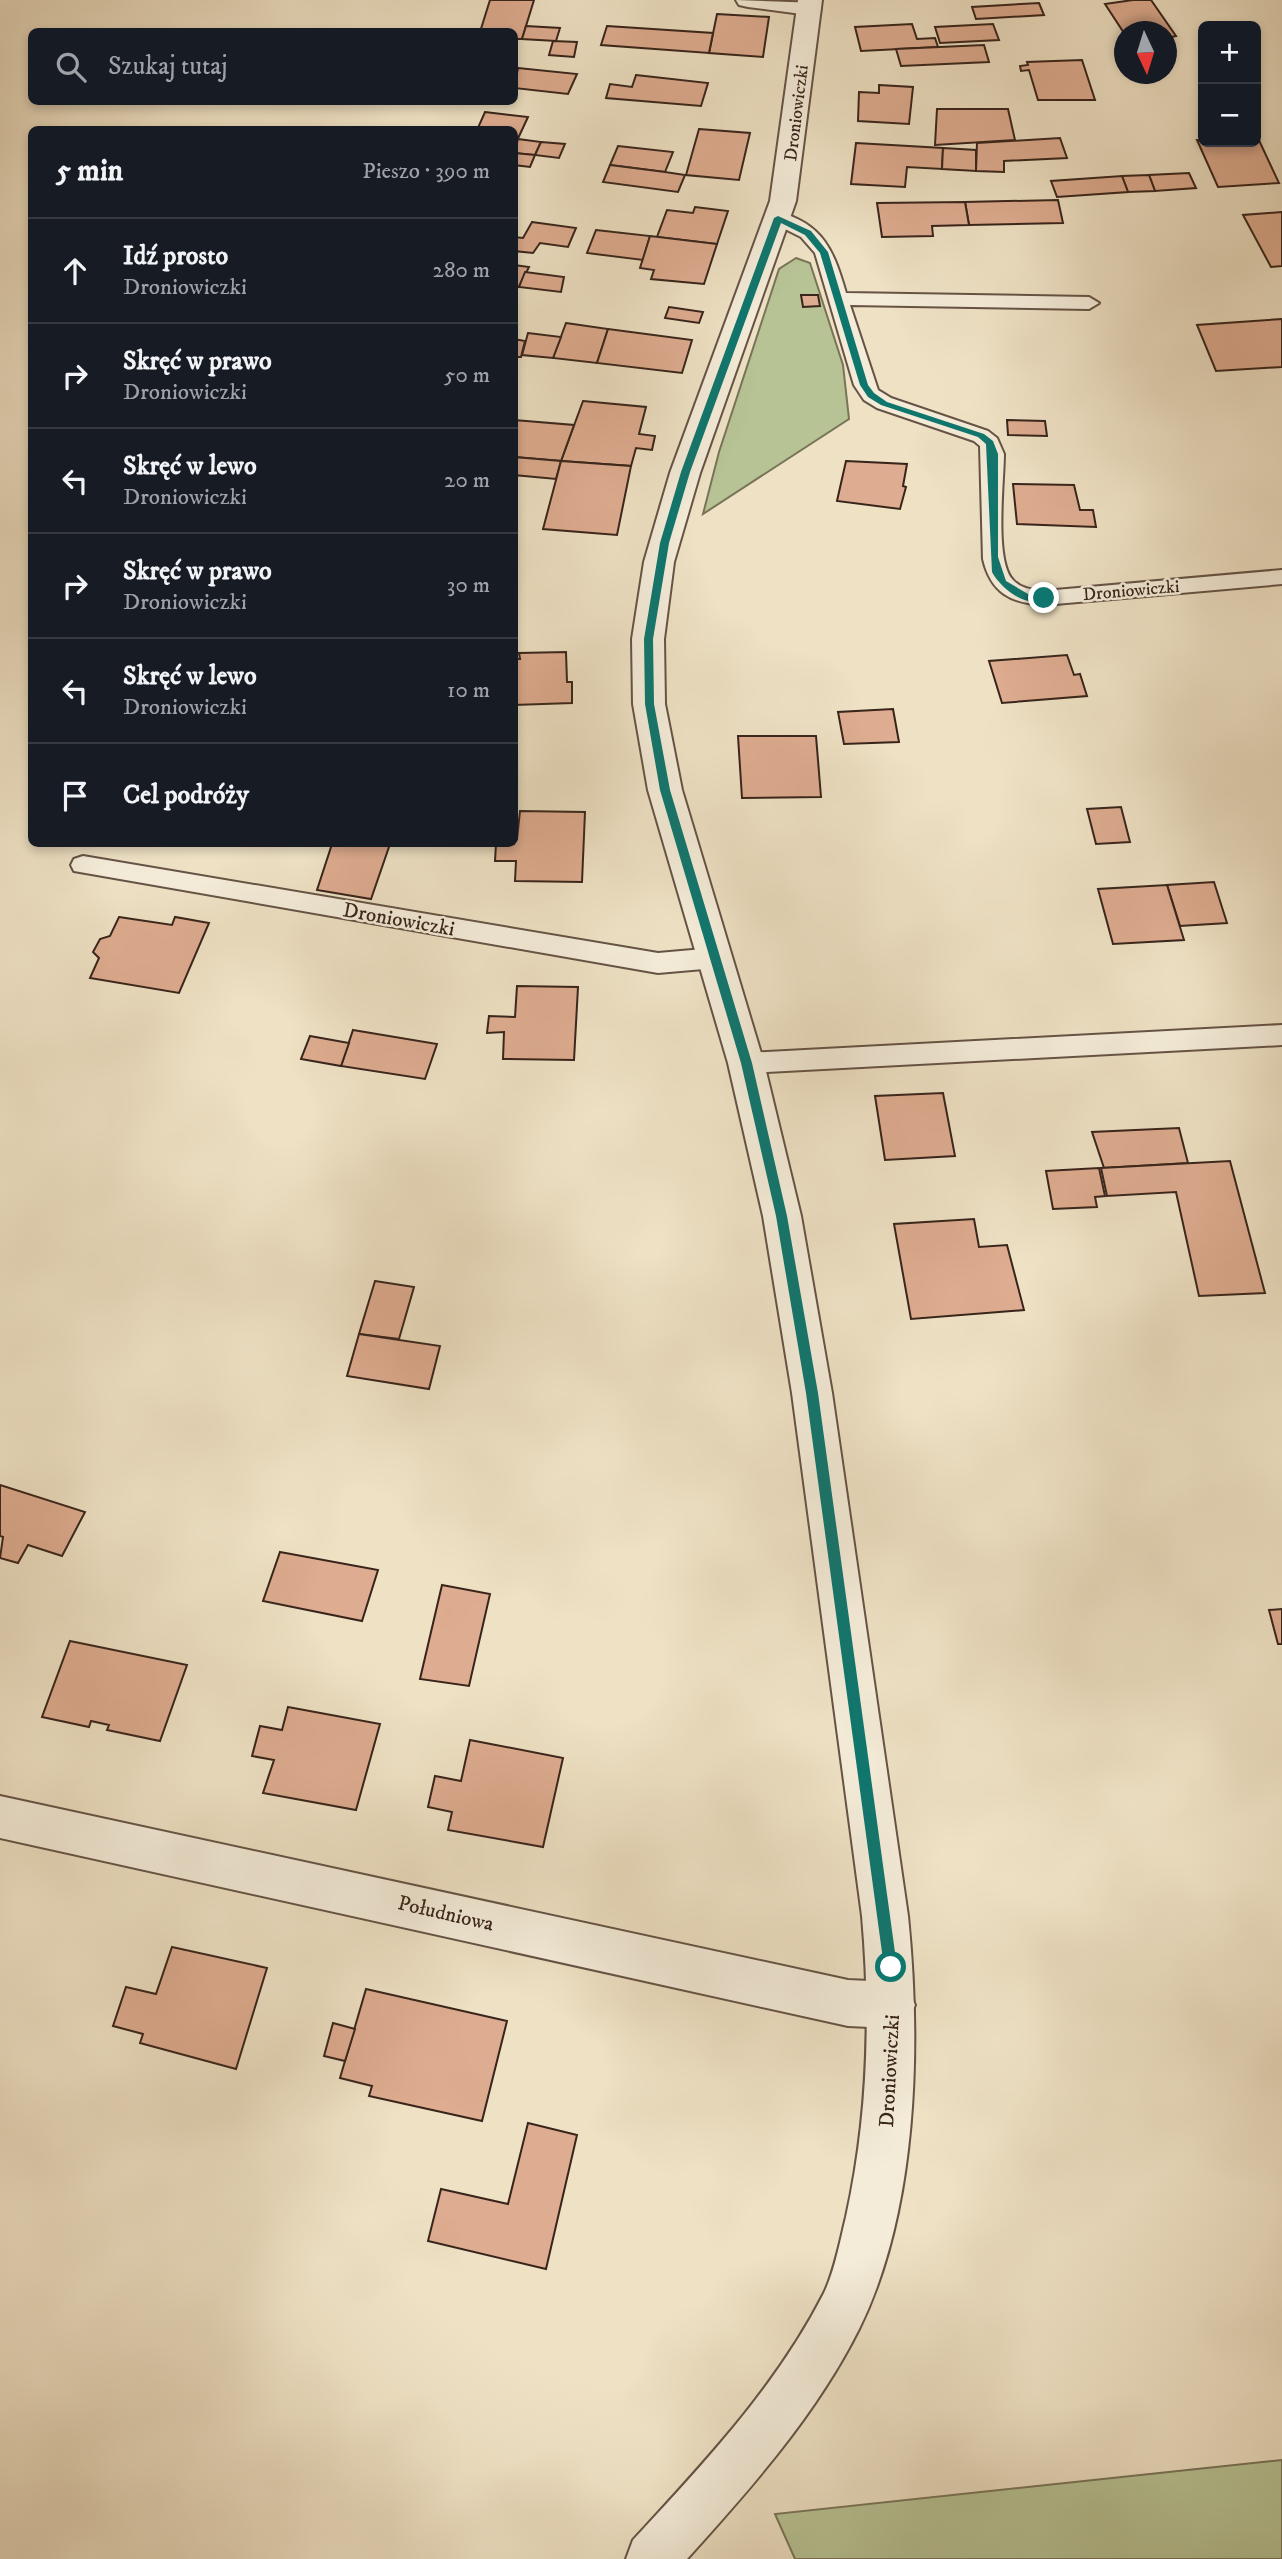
<!DOCTYPE html>
<html lang="pl">
<meta charset="utf-8">
<style>
body{margin:0;font-family:"IM FELL DW Pica",serif;background:#242831;color:#f1f3f6}
.controls{position:absolute;right:21px;top:21px;display:grid;overflow:hidden;border-radius:10px;box-shadow:0 4px 10px #0003}
.controls button{width:63px;height:63px;display:grid;place-items:center;padding:0;border:0;border-bottom:2px solid #363941;background:#171b24;color:#f1f3f6;font:35px sans-serif}
.compass{position:absolute;left:1114px;top:21px;width:63px;height:63px;border-radius:50%;background:#171b24;box-shadow:0 4px 10px #0003;rotate:176deg}
.stop{position:absolute;width:21px;height:21px;margin:-16px;border:5px solid #0f766e;border-radius:50%;background:#fff}
.stop.end{background:#0f766e;border-color:#fff;box-shadow:0 2px 7px #0008}
.list{margin:0;padding:0;list-style:none}
h2{display:flex;justify-content:space-between;align-items:center;height:91px;margin:0;padding:0 28px;font-size:30px}
h2 small{font-size:23px;font-weight:400;color:#9ea1a6}
.list li{display:grid;grid-template-columns:46px 1fr auto;gap:21px;align-items:center;box-sizing:border-box;height:105px;padding:0 28px;border-top:2px solid #363941}
.list b{display:block;font-size:26px;white-space:nowrap}
.list p{margin:0;font-size:23px;white-space:nowrap;color:#9ea1a6}
.list em{font-size:23px;font-style:normal;color:#9ea1a6}
.icon{flex:none;width:38px;height:38px;fill:none;stroke:currentColor;stroke-width:2;stroke-linecap:round;stroke-linejoin:round}
.map{position:relative;flex:none;width:1282px;height:2559px;overflow:hidden}
.search{position:absolute;background:#171b24;box-shadow:0 4px 10px #0003;left:28px;top:28px;width:490px;height:77px;display:flex;align-items:center;gap:18px;box-sizing:border-box;padding:0 24px;border-radius:10px;color:#9ea1a6;font-size:26px}
.panel{position:absolute;background:#171b24;box-shadow:0 4px 10px #0003;left:28px;top:126px;width:490px;height:721px;border-radius:10px}
.map>svg:first-child{display:block}
.green{fill:#b7c395;stroke:#787458;stroke-width:2}
.building{fill:#deac90;stroke:#38241b;stroke-width:2}
.lines{fill:none;stroke-linecap:round;stroke-linejoin:round}
.service-casing{stroke:#665345;stroke-width:4}
.minor-casing{stroke:#665345;stroke-width:4}
.tertiary-casing{stroke:#665345;stroke-width:4}
.service{fill:#f4ecd9;fill-rule:evenodd}
.minor{fill:#f4ecd9;fill-rule:evenodd}
.tertiary{fill:#f4ecd9;fill-rule:evenodd}
.route{fill:#0f766e}
.labels{text-anchor:middle;stroke-width:5;stroke-linejoin:round;paint-order:stroke}
.far-street-label{font-size:18px;fill:#38241b;stroke:#f4ecd9}
.street-label{font-size:21px;fill:#38241b;stroke:#f4ecd9}
</style>
<div class="map">
<svg width="1282" height="2559" viewBox="0 0 1282 2559">
<rect width="100%" height="100%" fill="#eee1c4"/>
<filter id="stains"><feTurbulence type="fractalNoise" baseFrequency=".00286" numOctaves="4"/><feColorMatrix values="0 0 0 0 .2 0 0 0 0 .09 0 0 0 0 .02 0 0 0 .5 -.17"/></filter>
<radialGradient id="worn" r=".72"><stop offset=".6" stop-color="#630" stop-opacity="0"/><stop offset="1" stop-color="#630" stop-opacity=".3"/></radialGradient>
<g class="green">
<polygon points="796,258 810,263 843,365 849,419 703,514 719,452 779,269"/>
<polygon points="1282,2460 1282,2559 795,2559 775,2514"/>
</g>
<g class="building">
<polygon points="490,0 534,0 522,39 514,39 514,32 480,32"/>
<polygon points="1133,0 1151,0 1176,36 1166,38 1166,32 1124,33 1105,4"/>
<polygon points="1039,3 1044,15 976,19 972,7"/>
<polygon points="717,14 769,17 763,57 709,53"/>
<polygon points="912,24 917,39 935,38 938,47 861,51 855,27"/>
<polygon points="993,24 999,40 940,43 935,27"/>
<polygon points="526,26 560,28 556,41 522,39"/>
<polygon points="607,26 713,33 709,53 601,45"/>
<polygon points="553,41 577,42 574,57 549,55"/>
<polygon points="984,45 989,62 901,66 896,49"/>
<polygon points="1082,60 1095,100 1038,100 1029,70 1021,71 1020,66 1028,65 1027,62"/>
<polygon points="518,68 577,74 568,94 514,88"/>
<polygon points="636,75 708,83 701,106 606,98 610,84 632,87"/>
<polygon points="879,85 913,87 909,124 858,121 859,92 879,93"/>
<polygon points="937,109 1008,109 1015,140 935,145"/>
<polygon points="485,112 528,117 514,147 514,130 477,130"/>
<polygon points="699,129 750,133 739,180 686,175"/>
<polygon points="1257,136 1279,183 1218,187 1197,140 1256,142"/>
<polygon points="1060,138 1067,158 1004,161 1004,172 976,171 977,143"/>
<polygon points="518,139 541,142 535,155 514,153"/>
<polygon points="541,142 565,144 559,158 535,155"/>
<polygon points="856,143 943,148 942,169 907,167 905,187 851,184"/>
<polygon points="618,146 673,152 665,172 610,165"/>
<polygon points="943,148 976,150 976,171 942,169"/>
<polygon points="514,153 535,155 530,167 514,165"/>
<polygon points="610,165 665,172 685,175 678,192 603,182"/>
<polygon points="1189,173 1196,188 1155,191 1149,175"/>
<polygon points="1149,175 1155,191 1128,192 1122,176"/>
<polygon points="1122,176 1128,192 1057,197 1051,181"/>
<polygon points="1058,200 1063,223 969,225 965,202"/>
<polygon points="965,202 969,225 932,226 933,236 882,237 877,203"/>
<polygon points="695,207 728,211 717,244 657,237 667,210 693,213"/>
<polygon points="1282,212 1282,266 1271,267 1243,215"/>
<polygon points="532,222 576,228 568,247 540,243 533,253 514,251 514,237 523,238"/>
<polygon points="596,230 650,236 643,260 587,253"/>
<polygon points="650,236 717,244 704,284 651,279 654,270 640,268"/>
<polygon points="514,265 529,267 519,287 514,286"/>
<polygon points="525,272 564,277 561,292 519,287"/>
<polygon points="801,295 818,295 820,306 803,307"/>
<polygon points="669,307 703,312 699,323 665,318"/>
<polygon points="1282,319 1282,367 1216,371 1197,325"/>
<polygon points="566,323 608,329 597,363 553,358"/>
<polygon points="608,329 692,340 682,373 597,363"/>
<polygon points="528,333 561,337 553,358 522,355"/>
<polygon points="514,339 525,341 521,357 514,357"/>
<polygon points="583,401 646,407 639,434 655,436 652,450 636,448 631,466 561,461"/>
<polygon points="514,420 574,425 561,461 514,457"/>
<polygon points="1007,420 1045,421 1047,436 1008,435"/>
<polygon points="514,457 561,461 556,479 514,475"/>
<polygon points="561,461 631,466 617,535 543,529"/>
<polygon points="846,461 907,464 903,486 906,487 900,509 837,501"/>
<polygon points="1013,484 1074,485 1080,510 1093,510 1096,527 1017,524"/>
<polygon points="566,652 567,682 572,682 572,703 514,705 514,659 520,659 519,653"/>
<polygon points="1067,655 1074,675 1080,674 1087,696 1002,703 989,661"/>
<polygon points="893,709 899,742 844,744 838,712"/>
<polygon points="738,736 816,736 821,797 742,798"/>
<polygon points="1121,807 1130,842 1096,844 1087,809"/>
<polygon points="520,811 585,812 582,882 515,881 516,861 495,861 496,844 514,844 514,838 517,839"/>
<polygon points="332,844 390,844 371,899 317,890"/>
<polygon points="1214,882 1227,923 1180,926 1167,885"/>
<polygon points="1167,885 1184,940 1113,944 1098,889"/>
<polygon points="119,917 172,925 175,917 209,923 179,993 90,978 99,958 93,952 100,939 110,936"/>
<polygon points="517,986 578,987 574,1060 503,1059 504,1032 487,1033 489,1016 515,1017"/>
<polygon points="353,1030 437,1044 425,1079 341,1066"/>
<polygon points="310,1036 349,1043 341,1066 301,1059"/>
<polygon points="943,1093 955,1156 885,1160 875,1096"/>
<polygon points="1179,1128 1188,1163 1104,1168 1092,1132"/>
<polygon points="1230,1161 1265,1293 1199,1296 1176,1192 1107,1196 1101,1168"/>
<polygon points="1099,1168 1105,1196 1095,1197 1097,1207 1053,1209 1046,1171"/>
<polygon points="974,1219 979,1247 1007,1245 1024,1310 911,1319 894,1224"/>
<polygon points="375,1281 414,1287 399,1339 359,1334"/>
<polygon points="359,1334 440,1346 429,1389 347,1376"/>
<polygon points="0,1485 85,1512 62,1556 28,1545 18,1563 0,1558 3,1537 0,1536"/>
<polygon points="280,1552 378,1570 362,1621 263,1601"/>
<polygon points="442,1585 490,1594 469,1686 420,1679"/>
<polygon points="1282,1609 1282,1644 1278,1644 1269,1610"/>
<polygon points="70,1641 187,1665 160,1741 107,1730 109,1725 91,1721 89,1727 42,1717"/>
<polygon points="288,1707 380,1724 356,1810 263,1793 274,1760 252,1756 260,1726 282,1730"/>
<polygon points="470,1740 563,1758 543,1847 448,1830 452,1812 428,1807 435,1776 461,1781"/>
<polygon points="172,1947 267,1968 236,2069 140,2043 143,2034 113,2026 126,1987 156,1994"/>
<polygon points="366,1989 507,2021 482,2121 369,2096 372,2086 340,2078"/>
<polygon points="333,2023 355,2029 345,2061 324,2056"/>
<polygon points="528,2123 577,2135 546,2269 428,2241 441,2189 508,2204"/>
</g>
<g class="lines">
<defs>
<g id="service">
<path d="M 778,212 C 824,224 834,252 846,293 L 1089,297 L 1099,303 L 1089,309 L 850,305 L 878,390 L 891,398 L 988,431 L 997,438 L 1004,454 C 1004,481 994,561 1013,580 C 1021,589 1033,590 1044,591 L 1282,570 L 1282,584 L 1044,605 C 1011,603 991,593 983,559 L 980,446 L 974,441 L 877,408 L 864,400 L 854,385 L 815,253 L 801,237 L 771,222 L 768,218 Z"/>
<polygon points="83,856 658,953 715,948 724,951 728,958 724,965 715,968 658,973 74,871 71,865 74,859"/>
<polygon points="1282,1025 1282,1045 746,1073 737,1070 733,1063 737,1056 746,1053"/>
</g>
<g id="minor">
<polygon points="736,0 818,3 821,8 818,13 809,15 748,7 739,5"/>
<polygon points="0,1796 848,1980 892,1982 908,1989 915,2005 908,2021 892,2028 848,2026 0,1838"/>
</g>
<path id="tertiary" d="M 798,0 L 822,0 L 796,201 L 700,473 L 674,562 L 664,639 L 665,704 L 682,790 L 764,1063 L 801,1216 L 832,1393 L 908,1916 C 921,2045 918,2210 859,2329 C 816,2415 751,2488 687,2559 L 626,2559 L 633,2540 C 703,2464 777,2386 824,2293 C 835,2270 840,2241 846,2217 C 868,2117 871,2018 862,1916 L 792,1393 L 763,1216 L 728,1063 L 648,790 L 633,704 L 632,639 L 644,562 L 670,473 L 770,201 Z"/>
</defs>
<use href="#service" class="service-casing"/>
<use href="#minor" class="minor-casing"/>
<use href="#tertiary" class="tertiary-casing"/>
<use href="#service" class="service"/>
<use href="#minor" class="minor"/>
<use href="#tertiary" class="tertiary"/>
</g>
<path class="route" d="M 778,216 L 811,231 L 828,252 L 868,385 L 874,393 L 887,402 L 984,434 L 993,441 L 998,454 L 998,557 L 1006,581 L 1028,594 L 1048,598 C 1029,611 1001,589 992,572 L 986,444 L 978,437 L 881,405 L 868,397 L 860,385 L 820,253 L 805,235 L 781,223 L 690,472 L 669,543 L 653,639 L 654,704 L 670,790 L 752,1063 L 787,1216 L 818,1393 L 897,1967 L 891,1974 L 884,1967 L 806,1393 L 776,1216 L 741,1063 L 660,790 L 645,704 L 644,639 L 660,543 L 681,472 L 774,218 Z"/>
<g class="labels">
<g class="far-street-label">
<text transform="translate(796 113) rotate(-83)" y="6">Droniowiczki</text>
<text transform="translate(1131 590) rotate(-5)" y="6">Droniowiczki</text>
</g>
<g class="street-label">
<text transform="translate(399 919) rotate(10)" y="7">Droniowiczki</text>
<text transform="translate(446 1913) rotate(13)" y="7">Południowa</text>
<text transform="translate(889 2071) rotate(-87)" y="7">Droniowiczki</text>
</g>
</g>
<rect width="100%" height="100%" filter="url(#stains)"/>
<rect width="100%" height="100%" fill="url(#worn)"/>
</svg>
<div class="controls">
<button>+</button>
<button>−</button>
</div>
<svg class="compass" viewBox="-18 -18 36 36"><path d="M0-13l5 13h-10z" fill="#e53935"/><path d="M0 13l5-13h-10z" fill="#9ea1a6"/></svg>
<div class="stop" style="left:891px;top:1967px"></div>
<div class="stop end" style="left:1044px;top:598px"></div>
<div class="search"><svg class="icon" aria-label="search" viewBox="0 0 24 24"><circle cx="10" cy="10" r="6"/><path d="M15 15l6 6"/></svg>Szukaj tutaj</div>
<section class="panel">
<h2>5 min<small>Pieszo · 390 m</small></h2>
<ul class="list">
<li><svg class="icon" aria-label="ahead" viewBox="0 0 24 24"><path d="M12 20V5M6 11l6-6 6 6"/></svg><div><b>Idź prosto</b><p>Droniowiczki</p></div><em>280 m</em></li>
<li><svg class="icon" aria-label="right" viewBox="0 0 24 24"><path d="M7 20v-9h11M14 6l5 5-5 5"/></svg><div><b>Skręć w prawo</b><p>Droniowiczki</p></div><em>50 m</em></li>
<li><svg class="icon" aria-label="left" viewBox="0 0 24 24"><path d="M17 20v-9H6M10 6l-5 5 5 5"/></svg><div><b>Skręć w lewo</b><p>Droniowiczki</p></div><em>20 m</em></li>
<li><svg class="icon" aria-label="right" viewBox="0 0 24 24"><path d="M7 20v-9h11M14 6l5 5-5 5"/></svg><div><b>Skręć w prawo</b><p>Droniowiczki</p></div><em>30 m</em></li>
<li><svg class="icon" aria-label="left" viewBox="0 0 24 24"><path d="M17 20v-9H6M10 6l-5 5 5 5"/></svg><div><b>Skręć w lewo</b><p>Droniowiczki</p></div><em>10 m</em></li>
<li><svg class="icon" aria-label="arrive" viewBox="0 0 24 24"><path d="M6 21V4h12l-3 4 3 4H6"/></svg><div><b>Cel podróży</b></div></li>
</ul>
</section>
</div>
